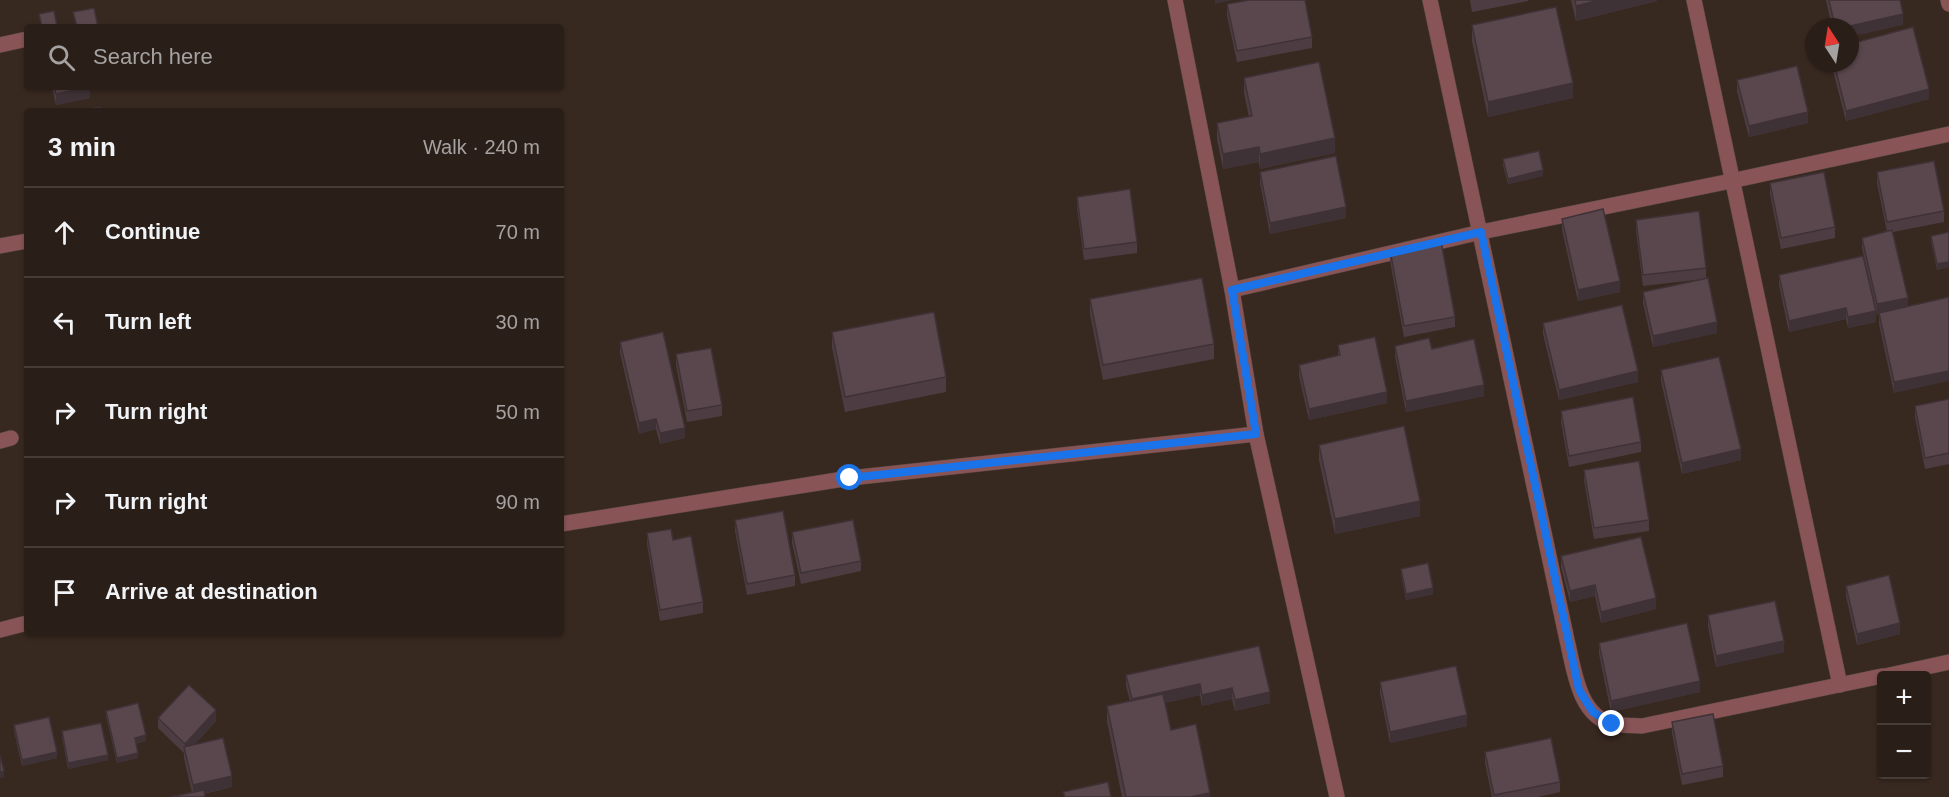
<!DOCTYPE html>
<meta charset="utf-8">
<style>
body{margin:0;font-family:Helvetica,sans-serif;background:#322721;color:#f1f3f6}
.controls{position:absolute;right:18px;bottom:18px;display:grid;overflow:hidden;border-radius:6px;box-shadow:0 2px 4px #0004}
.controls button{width:54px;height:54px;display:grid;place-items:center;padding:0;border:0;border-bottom:2px solid #463d37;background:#2a1f18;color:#f1f3f6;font:30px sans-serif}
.compass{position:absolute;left:1805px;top:18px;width:54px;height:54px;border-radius:50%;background:#2a1f18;box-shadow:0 2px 4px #0004;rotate:348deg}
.stop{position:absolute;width:18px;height:18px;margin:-14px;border:4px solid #1a73e8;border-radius:50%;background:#fff}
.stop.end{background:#1a73e8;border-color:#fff;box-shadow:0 2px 6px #0008}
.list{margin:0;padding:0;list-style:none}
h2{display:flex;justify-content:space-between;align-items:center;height:78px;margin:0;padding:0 24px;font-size:26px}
h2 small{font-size:20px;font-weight:400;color:#a5a2a2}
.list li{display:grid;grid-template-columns:39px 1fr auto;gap:18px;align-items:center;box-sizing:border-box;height:90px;padding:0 24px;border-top:2px solid #463d37}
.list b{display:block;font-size:22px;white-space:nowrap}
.list em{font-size:20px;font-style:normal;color:#a5a2a2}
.icon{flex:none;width:33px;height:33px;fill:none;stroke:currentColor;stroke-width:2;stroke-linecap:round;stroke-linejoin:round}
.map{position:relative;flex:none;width:1949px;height:797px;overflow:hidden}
.search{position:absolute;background:#2a1f18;box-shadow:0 2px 4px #0004;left:24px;top:24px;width:540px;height:66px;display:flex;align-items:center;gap:15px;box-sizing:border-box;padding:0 21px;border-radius:6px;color:#a5a2a2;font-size:22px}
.panel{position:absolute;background:#2a1f18;box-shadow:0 2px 4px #0004;left:24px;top:108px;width:540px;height:528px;border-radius:6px}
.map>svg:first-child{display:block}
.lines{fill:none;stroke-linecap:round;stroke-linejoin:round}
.street-casing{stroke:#54463d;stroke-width:16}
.street{stroke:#885456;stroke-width:15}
.wall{fill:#4d3d43}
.shaded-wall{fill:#3f3237}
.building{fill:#5a474e;stroke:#3f3237;stroke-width:1.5}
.route{stroke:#1a73e8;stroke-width:8}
</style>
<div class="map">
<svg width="1949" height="797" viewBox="0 0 1949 797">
<rect width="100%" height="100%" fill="#382920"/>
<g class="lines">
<defs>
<g id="street">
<polyline points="1175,0 1232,290 1256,434 1337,797"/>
<path d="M 1430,0 L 1567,640 C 1574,668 1578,716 1613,724 C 1622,726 1633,725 1642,726 L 1882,676"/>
<polyline points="1694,0 1840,685"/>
<polyline points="1948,0 1949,4"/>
<polyline points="0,45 27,39"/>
<polyline points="0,246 27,241"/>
<polyline points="1232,290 1481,232 1731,181 1949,134"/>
<polyline points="0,441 11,438"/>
<polyline points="561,524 850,478 1256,434"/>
<polyline points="0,630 27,623"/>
<polyline points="1885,676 1949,662"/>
</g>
</defs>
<use href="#street" class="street-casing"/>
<use href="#street" class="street"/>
</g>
<g class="wall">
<polygon points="1470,0 1528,0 1528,1 1472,12"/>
<polygon points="1571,0 1657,0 1657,1 1576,21"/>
<polygon points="1826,0 1900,0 1903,25 1832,27"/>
<polygon points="1227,4 1312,37 1312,48 1237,62 1227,15"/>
<polygon points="1472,25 1573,98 1488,117 1472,41"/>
<polygon points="1831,63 1850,63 1929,99 1846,121"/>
<polygon points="1244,78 1335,153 1260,169 1259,162 1223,169 1217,139 1217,123 1249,117 1244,93"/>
<polygon points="1737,80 1808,123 1749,137 1737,91"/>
<polygon points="52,87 90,87 90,98 56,105"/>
<polygon points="1503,159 1543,176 1508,184 1503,165"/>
<polygon points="1260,172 1346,218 1270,234 1260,183"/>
<polygon points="1877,172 1944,211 1944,222 1893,232 1908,298 1894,393 1879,324 1879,315 1877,315 1862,248 1862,238 1887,232 1877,183"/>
<polygon points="1770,183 1835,227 1835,238 1781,249 1770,194"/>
<polygon points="1077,197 1137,242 1137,253 1084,260 1077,208"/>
<polygon points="1562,219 1620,292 1578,301 1562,230"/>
<polygon points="1636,220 1706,268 1706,278 1717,333 1653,347 1643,303 1643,292 1704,279 1643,286 1636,231"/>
<polygon points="1949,232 1949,267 1937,270 1931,241 1931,236"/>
<polygon points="1390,250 1455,317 1455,327 1404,337 1390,261"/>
<polygon points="1779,275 1876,322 1848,328 1846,319 1789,332 1779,285"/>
<polygon points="1090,299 1214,344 1214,359 1103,380 1090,314"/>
<polygon points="1543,323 1638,382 1559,400 1543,334"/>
<polygon points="832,332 946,377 946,392 845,412 832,347"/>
<polygon points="620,342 685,438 660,444 656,429 639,434 620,353"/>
<polygon points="1338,345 1387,403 1309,420 1299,376 1299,365 1338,356"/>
<polygon points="1395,346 1432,349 1484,396 1406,412 1395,356"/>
<polygon points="676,354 722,405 722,416 687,422 676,365"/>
<polygon points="1661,370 1741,460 1682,474 1661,381"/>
<polygon points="1949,399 1949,464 1925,469 1915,417 1915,406"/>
<polygon points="1561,411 1641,442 1641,452 1569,467 1561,422"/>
<polygon points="1319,445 1420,516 1335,534 1319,460"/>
<polygon points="1584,470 1649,520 1649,531 1594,539 1584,480"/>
<polygon points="735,520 795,575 795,586 747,595 735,531"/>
<polygon points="792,532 861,561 861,571 801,584 792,543"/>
<polygon points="647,533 673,540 703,602 703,613 660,621 647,544"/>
<polygon points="1561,556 1656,609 1601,623 1595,596 1570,602 1561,567"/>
<polygon points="1401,569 1433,594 1406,600 1401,574"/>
<polygon points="1846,586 1900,634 1857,645 1846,596"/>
<polygon points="1708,615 1784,652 1716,667 1708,626"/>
<polygon points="1599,643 1700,692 1611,712 1599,654"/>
<polygon points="1259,646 1270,703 1235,711 1232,699 1202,706 1200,695 1165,703 1171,730 1210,797 1122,797 1107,721 1107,706 1130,701 1126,686 1126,675"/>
<polygon points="1380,682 1467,726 1390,743 1380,693"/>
<polygon points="106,711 146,741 136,744 138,758 117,763 106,716"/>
<polygon points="158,718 216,721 194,745 232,787 204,794 192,793 184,758 184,753 158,728"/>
<polygon points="1672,722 1723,766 1723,777 1682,785 1672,733"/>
<polygon points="14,725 57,758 22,766 14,731"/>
<polygon points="62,731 108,760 68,769 62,737"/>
<polygon points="1485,752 1560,782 1560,792 1538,797 1492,797 1485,763"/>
</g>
<g class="shaded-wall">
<polygon points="1215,0 1233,0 1215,4"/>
<polygon points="1599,0 1657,0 1657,1 1576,21 1576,6"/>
<polygon points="1903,14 1903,25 1850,37 1850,27 1846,27"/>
<polygon points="1573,83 1573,98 1488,117 1488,102"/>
<polygon points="90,87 90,98 56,105 56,94"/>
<polygon points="1929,89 1929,99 1846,121 1846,111"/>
<polygon points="1808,112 1808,123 1749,137 1749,126"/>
<polygon points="1335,138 1335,153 1260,169 1260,154"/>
<polygon points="1259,147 1259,162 1223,169 1223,154"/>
<polygon points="1543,170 1543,176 1508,184 1508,179"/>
<polygon points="1346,207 1346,218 1270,234 1270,223"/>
<polygon points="1949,262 1949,267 1937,270 1937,264"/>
<polygon points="1620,281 1620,292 1578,301 1578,290"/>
<polygon points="1908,298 1908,309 1877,315 1877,304"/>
<polygon points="1846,308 1846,319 1789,332 1789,321"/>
<polygon points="1876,311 1876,322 1848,328 1848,317"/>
<polygon points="1717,322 1717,333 1653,347 1653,336"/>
<polygon points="1638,371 1638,382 1559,400 1559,390"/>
<polygon points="1949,371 1949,381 1894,393 1894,382"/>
<polygon points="1484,385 1484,396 1406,412 1406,401"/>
<polygon points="1387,392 1387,403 1309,420 1309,409"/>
<polygon points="656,419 656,429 639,434 639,423"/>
<polygon points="685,428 685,438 660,444 660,433"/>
<polygon points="1741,449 1741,460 1682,474 1682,463"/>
<polygon points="1420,501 1420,516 1335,534 1335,519"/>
<polygon points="1595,585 1595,596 1570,602 1570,591"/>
<polygon points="1433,588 1433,594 1406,600 1406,594"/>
<polygon points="1656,598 1656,609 1601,623 1601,612"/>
<polygon points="1900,623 1900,634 1857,645 1857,634"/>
<polygon points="1784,641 1784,652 1716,667 1716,656"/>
<polygon points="1700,681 1700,692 1611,712 1611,701"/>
<polygon points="1200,684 1200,695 1132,710 1132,699"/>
<polygon points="1232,688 1232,699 1202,706 1202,695"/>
<polygon points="1270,692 1270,703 1235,711 1235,700"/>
<polygon points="216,710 216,721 185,755 185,744"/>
<polygon points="1467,715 1467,726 1390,743 1390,732"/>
<polygon points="146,735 146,741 135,744 135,738"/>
<polygon points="57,752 57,758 22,766 22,760"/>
<polygon points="138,753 138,758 117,763 117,758"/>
<polygon points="108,755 108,760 68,769 68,763"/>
<polygon points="4,771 4,777 0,778 0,772"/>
<polygon points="232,776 232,787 193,796 193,785"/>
<polygon points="1210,793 1210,797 1190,797"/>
</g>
<g class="building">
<polygon points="1249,0 1305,0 1312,37 1237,51 1227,4"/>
<polygon points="1575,0 1599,0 1576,6"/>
<polygon points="1829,0 1900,0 1903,14 1846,27 1835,27"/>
<polygon points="1556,7 1573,83 1488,102 1472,25"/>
<polygon points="94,8 98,27 77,27 73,12"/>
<polygon points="54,11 57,26 42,27 39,14"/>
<polygon points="1913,27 1929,89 1846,111 1834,63 1850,63 1850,44"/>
<polygon points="1319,62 1335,138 1260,154 1259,147 1223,154 1217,123 1252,116 1244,78"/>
<polygon points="1797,66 1808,112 1749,126 1737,80"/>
<polygon points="54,87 88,87 56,94"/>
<polygon points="100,107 101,111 78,111"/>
<polygon points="1539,151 1543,170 1508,179 1503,159"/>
<polygon points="1336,156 1346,207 1270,223 1260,172"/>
<polygon points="1934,161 1944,211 1887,222 1877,172"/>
<polygon points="1824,172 1835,227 1781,238 1770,183"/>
<polygon points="1130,189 1137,242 1084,249 1077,197"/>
<polygon points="1603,209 1620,281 1578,290 1562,219"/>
<polygon points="1699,211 1706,268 1643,275 1636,220"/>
<polygon points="1892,230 1908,298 1877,304 1862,238"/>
<polygon points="1949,232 1949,262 1937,264 1931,236"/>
<polygon points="1441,241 1455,317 1404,326 1390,250"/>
<polygon points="1863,256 1876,311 1848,317 1846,308 1789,321 1779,275"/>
<polygon points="1202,278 1214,344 1103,365 1090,299"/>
<polygon points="1708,278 1717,322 1653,336 1643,292"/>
<polygon points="1949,297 1949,371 1894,382 1879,313"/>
<polygon points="1622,305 1638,371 1559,390 1543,323"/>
<polygon points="934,312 946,377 845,397 832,332"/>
<polygon points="663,332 685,428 660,433 656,419 639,423 620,342"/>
<polygon points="1375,337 1387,392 1309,409 1299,365 1340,355 1338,345"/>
<polygon points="1429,338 1432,349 1474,339 1484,385 1406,401 1395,346"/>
<polygon points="711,348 722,405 687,411 676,354"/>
<polygon points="1719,357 1741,449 1682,463 1661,370"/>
<polygon points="1633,397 1641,442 1569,456 1561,411"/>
<polygon points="1949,399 1949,453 1925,458 1915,406"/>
<polygon points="1404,426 1420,501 1335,519 1319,445"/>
<polygon points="1639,461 1649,520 1594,528 1584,470"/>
<polygon points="783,511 795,575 747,584 735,520"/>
<polygon points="853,520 861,561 801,573 792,532"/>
<polygon points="671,529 673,540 691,536 703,602 660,610 647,533"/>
<polygon points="1641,537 1656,598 1601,612 1595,585 1570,591 1561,556"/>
<polygon points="1428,563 1433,588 1406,594 1401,569"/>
<polygon points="1889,575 1900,623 1857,634 1846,586"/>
<polygon points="1775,601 1784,641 1716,656 1708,615"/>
<polygon points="1687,623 1700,681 1611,701 1599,643"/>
<polygon points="1259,646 1270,692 1235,700 1232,688 1202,695 1200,684 1132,699 1126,675"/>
<polygon points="1456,666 1467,715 1390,732 1380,682"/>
<polygon points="189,685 216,710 185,744 158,718"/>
<polygon points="1163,694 1171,730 1196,724 1210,793 1190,797 1126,797 1107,706"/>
<polygon points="138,703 146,735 135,738 138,753 117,758 106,711"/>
<polygon points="1713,714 1723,766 1682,774 1672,722"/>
<polygon points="49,717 57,752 22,760 14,725"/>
<polygon points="101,723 108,755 68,763 62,731"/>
<polygon points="223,738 232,776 193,785 184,747"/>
<polygon points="1551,738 1560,782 1494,795 1485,752"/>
<polygon points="0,755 4,771 0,772"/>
<polygon points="1108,782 1111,797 1065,797 1063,792"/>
<polygon points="204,790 205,797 170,797"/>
</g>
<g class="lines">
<polyline class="route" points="850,478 1256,434 1232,290 1481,232 1579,690 1593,712 1612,724"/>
</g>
</svg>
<div class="controls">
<button>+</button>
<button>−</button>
</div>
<svg class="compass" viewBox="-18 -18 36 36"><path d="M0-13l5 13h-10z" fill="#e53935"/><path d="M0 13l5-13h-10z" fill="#a5a2a2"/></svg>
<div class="stop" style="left:850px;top:478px"></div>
<div class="stop end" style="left:1612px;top:724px"></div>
<div class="search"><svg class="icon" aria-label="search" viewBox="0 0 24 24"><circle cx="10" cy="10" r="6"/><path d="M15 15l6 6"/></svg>Search here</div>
<section class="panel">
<h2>3 min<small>Walk · 240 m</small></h2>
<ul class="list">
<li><svg class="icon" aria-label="ahead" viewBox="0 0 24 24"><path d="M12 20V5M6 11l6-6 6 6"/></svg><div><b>Continue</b></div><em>70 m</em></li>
<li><svg class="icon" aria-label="left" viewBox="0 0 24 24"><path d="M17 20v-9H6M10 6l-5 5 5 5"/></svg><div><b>Turn left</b></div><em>30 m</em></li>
<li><svg class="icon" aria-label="right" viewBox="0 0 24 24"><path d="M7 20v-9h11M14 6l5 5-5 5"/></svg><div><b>Turn right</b></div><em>50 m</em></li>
<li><svg class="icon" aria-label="right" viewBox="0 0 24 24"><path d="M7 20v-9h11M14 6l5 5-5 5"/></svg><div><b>Turn right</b></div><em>90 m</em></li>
<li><svg class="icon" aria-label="arrive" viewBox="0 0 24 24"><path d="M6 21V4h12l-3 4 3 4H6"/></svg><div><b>Arrive at destination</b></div></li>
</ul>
</section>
</div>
